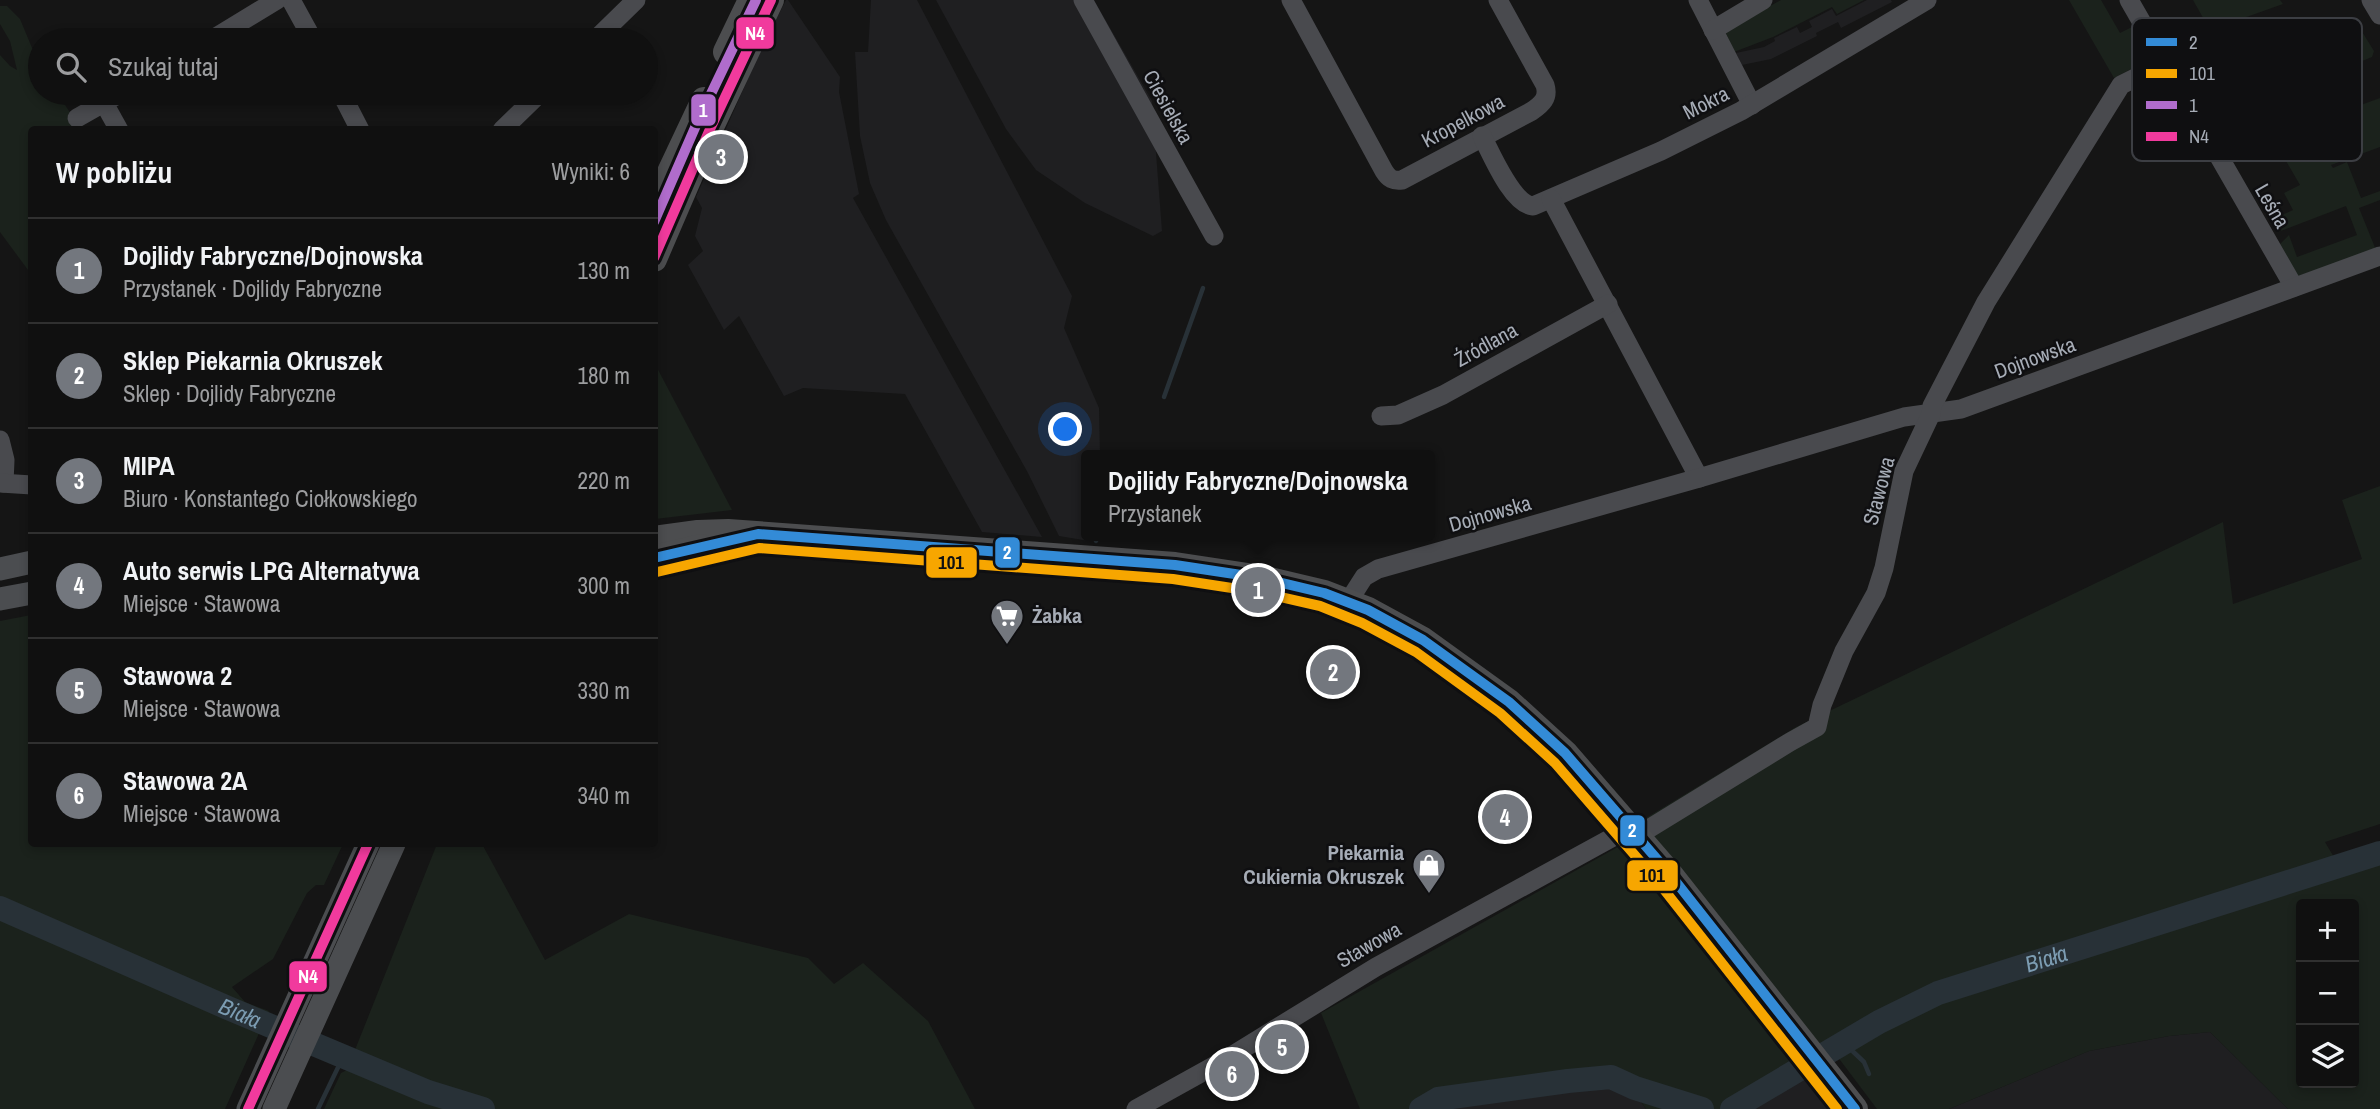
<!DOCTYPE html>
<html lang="pl">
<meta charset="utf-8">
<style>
body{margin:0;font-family:"Archivo Narrow",sans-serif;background:#191919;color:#f1f3f6}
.controls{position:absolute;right:21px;bottom:21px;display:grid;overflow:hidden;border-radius:7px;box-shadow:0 4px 10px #0003}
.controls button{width:63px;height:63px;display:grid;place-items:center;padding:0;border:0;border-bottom:2px solid #303030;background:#101010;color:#f1f3f6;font:35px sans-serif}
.you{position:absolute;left:1066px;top:430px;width:24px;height:24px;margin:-18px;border:5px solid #fff;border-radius:50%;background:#1a73e8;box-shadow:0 0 0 10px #1a73e833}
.badge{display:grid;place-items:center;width:46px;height:46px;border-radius:50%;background:#73777e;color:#fff;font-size:23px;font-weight:700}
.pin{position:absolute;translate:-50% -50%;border:4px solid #fff;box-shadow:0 2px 7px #0006}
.popup{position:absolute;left:1081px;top:450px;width:354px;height:91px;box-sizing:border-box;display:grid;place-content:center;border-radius:7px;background:#101010;filter:drop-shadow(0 2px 5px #0005);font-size:23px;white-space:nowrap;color:#9c9d9f}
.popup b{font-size:26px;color:#f1f3f6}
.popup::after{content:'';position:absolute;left:50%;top:100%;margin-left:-14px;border:14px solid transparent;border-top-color:#101010}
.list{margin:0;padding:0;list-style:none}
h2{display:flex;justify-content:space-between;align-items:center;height:91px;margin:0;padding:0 28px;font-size:30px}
h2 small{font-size:23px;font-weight:400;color:#9c9d9f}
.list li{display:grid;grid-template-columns:46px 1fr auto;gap:21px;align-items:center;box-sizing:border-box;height:105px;padding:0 28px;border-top:2px solid #303030}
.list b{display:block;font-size:26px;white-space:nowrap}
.list p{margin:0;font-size:23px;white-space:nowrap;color:#9c9d9f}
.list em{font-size:23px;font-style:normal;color:#9c9d9f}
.icon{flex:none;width:38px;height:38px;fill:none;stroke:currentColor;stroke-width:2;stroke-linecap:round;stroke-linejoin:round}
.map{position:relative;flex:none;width:2380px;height:1109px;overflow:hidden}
.search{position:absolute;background:#101010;box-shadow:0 4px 10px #0003;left:28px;top:28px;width:630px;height:77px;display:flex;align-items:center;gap:18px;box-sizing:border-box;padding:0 24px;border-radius:38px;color:#9c9d9f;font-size:26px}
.panel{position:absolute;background:#101010;box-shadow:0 4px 10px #0003;left:28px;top:126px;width:630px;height:721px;border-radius:7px}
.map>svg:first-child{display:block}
.built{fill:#1f1f21}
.green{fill:#1b221c;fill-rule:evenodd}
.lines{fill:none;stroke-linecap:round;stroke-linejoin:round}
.stream{stroke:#283137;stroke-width:4.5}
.river{stroke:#283137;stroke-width:24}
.minor{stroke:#494a4e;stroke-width:19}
.major{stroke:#4b4d50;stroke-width:23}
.highway{stroke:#4c4d4f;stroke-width:26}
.bus-1-casing{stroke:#0f0f11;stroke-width:16}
.bus-2-casing{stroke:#0f0f11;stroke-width:16}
.bus-3-casing{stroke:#0f0f11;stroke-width:16}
.bus-4-casing{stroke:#0f0f11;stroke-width:16}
.bus-1{stroke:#338bd7;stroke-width:10}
.bus-2{stroke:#f7a600;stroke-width:10}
.bus-3{stroke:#b06ccc;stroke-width:10}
.bus-4{stroke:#f13a9d;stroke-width:10}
.labels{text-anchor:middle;stroke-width:5;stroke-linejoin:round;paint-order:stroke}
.street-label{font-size:21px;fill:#a6acb6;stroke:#0f0f11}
.poi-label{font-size:21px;font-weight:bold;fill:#a6acb6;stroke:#0f0f11;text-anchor:start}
.water-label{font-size:23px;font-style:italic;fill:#7c9cb2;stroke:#0f0f11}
.key{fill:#0f0f11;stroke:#3c3e43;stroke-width:2}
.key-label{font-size:19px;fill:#a6acb6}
.line-badge{stroke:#0f0f11;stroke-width:2.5}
.badge-label{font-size:19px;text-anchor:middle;font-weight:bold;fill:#fff}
.pale-badge-label{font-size:19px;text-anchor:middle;font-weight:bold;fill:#111}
</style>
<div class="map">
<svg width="2380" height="1109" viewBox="0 0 2380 1109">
<rect width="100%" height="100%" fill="#151515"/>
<g class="built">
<polygon points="786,0 788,0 840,77 839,92 859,194 853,198 1042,537 982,532 905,394 803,388 784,396 739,316 724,330 688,265 703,251 695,236 702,208 696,197 761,49"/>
<polygon points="871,0 917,0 1072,296 1064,328 1099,408 1100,455 1086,455 1086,536 1089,536 1089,541 1059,536 1028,473 886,220 870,183 860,136 855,52 868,52"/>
<polygon points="936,0 1094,0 1152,101 1162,231 1153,236 1085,203 1036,170 1006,129"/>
<polygon points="1867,0 1891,0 1892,2 1841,28 1838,22 1816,33 1817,36 1771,59 1742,65 1736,53 1764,47 1775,41 1774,38 1797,27 1800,33 1812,27 1809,21 1832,9 1836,16"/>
<polygon points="2210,1032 2288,1109 1949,1109 2089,1051 2169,1036"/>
<polygon points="1805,1070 1832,1109 1745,1109"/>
<polygon points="1610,1080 1635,1093 1646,1109 1451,1109 1464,1096"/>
</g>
<g class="green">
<polygon points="1781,0 1864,0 1837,14 1832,7 1773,37 1734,52 1725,31"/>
<polygon points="2069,0 2101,0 2120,33 2132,27 2149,60 2114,78"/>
<polygon points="2193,0 2280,0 2283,4 2210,30"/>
<polygon points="0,6 7,6 20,19 40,67 40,93 57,93 71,114 72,129 32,130 31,274 0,232 0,55 10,66 17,70 10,41 0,24"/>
<polygon points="2347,24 2361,30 2374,51 2372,57 2289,91 2279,65 2275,66 2286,92 2302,96 2315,127 2314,122 2380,98 2380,147 2331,165 2333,168 2347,162 2361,198 2380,191 2380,200 2359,208 2376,250 2298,276 2279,245 2289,235 2297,257 2357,235 2346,206 2278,232 2267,212 2277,206 2282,215 2293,210 2284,193 2300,185 2229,63 2263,54"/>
<polygon points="654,364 655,364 732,510 655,519"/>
<path d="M 2380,486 L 2380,824 L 2325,842 L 2342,871 L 2380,858 L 2380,1109 L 2288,1109 L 2210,1032 L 2169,1036 L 2089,1051 L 1949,1109 L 1877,1109 L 1834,1052 L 1745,1109 L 1646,1109 L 1635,1093 L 1610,1080 L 1464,1096 L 1451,1109 L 1360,1109 L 1321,1013 L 1632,839 L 1641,821 L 1796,727 L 2223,522 L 2233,604 L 2362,559 L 2342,500 ZM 2301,904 L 2354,904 L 2354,1083 L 2301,1083 Z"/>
<polygon points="31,615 32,844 343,844 324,885 316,885 307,893 273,959 232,987 245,1002 269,1011 225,1109 0,1109 0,621"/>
<polygon points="437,844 482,844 545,960 629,914 808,958 834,984 863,963 928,1021 975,1109 324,1109 341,1073 347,1070"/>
</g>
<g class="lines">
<g class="stream">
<polyline points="1164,397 1203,288"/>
<polyline points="1096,541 1098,536"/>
<polyline points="1844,1043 1864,1062 1869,1074"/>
<polyline points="318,1109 344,1055"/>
</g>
<g class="river">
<path id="s1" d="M 0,908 L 228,1008 L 428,1092 L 483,1109"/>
<polyline points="1421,1109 1438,1099 1568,1081 1611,1077 1635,1088 1702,1109"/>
<path id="s2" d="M 1732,1109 L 1879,1022 L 1938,993 L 2380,853"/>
</g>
<g class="minor">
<polyline points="291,0 313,40"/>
<polyline points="1083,0 1214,236"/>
<path d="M 1291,0 L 1384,171 C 1389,179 1393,181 1402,180 L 1532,111 C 1542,104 1549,98 1545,85 L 1498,0"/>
<polyline points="1698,0 1752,105"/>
<polyline points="2129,0 2294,287"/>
<polyline points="2371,0 2380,15"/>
<polyline points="1713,30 1763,0"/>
<polyline points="211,40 277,0"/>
<polyline points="595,40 636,0"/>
<polyline points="341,93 360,130"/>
<polyline points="99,94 119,130"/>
<polyline points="77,118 121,93"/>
<polyline points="502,130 540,93"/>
<path d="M 1482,136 C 1492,155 1512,204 1533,206 L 1661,151 L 1741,111 L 1927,0"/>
<polyline points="1551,199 1699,478"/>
<polyline points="1381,416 1398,415 1443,395 1608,304"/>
<polyline points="0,440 5,460 4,483"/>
<polyline points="0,483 32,485"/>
<polyline points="1348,602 1364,577 1378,569 1699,478 1904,417 1961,409 2380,256"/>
<polyline points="1637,836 1790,742 1817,727 1822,705 1844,651 1876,593 1884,568 1904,471 1931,414 1932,406 1986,302 2121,85 2165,63"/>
<polyline points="1136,1109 1228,1058 1376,967 1615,836 1627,825"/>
</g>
<g class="major">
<polyline points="0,569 32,562"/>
<polyline points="0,599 32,593"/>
<polyline points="248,1109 368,844"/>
<polyline points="274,1109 394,844"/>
</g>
<g class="highway">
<polyline points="726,52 751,0"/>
<polyline points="654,206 704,100"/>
<polyline points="654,259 710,129 771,0"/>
<polyline points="654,539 698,533 728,532 1175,565 1261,578 1324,593 1368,610 1423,640 1509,702 1565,753 1669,873 1855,1109"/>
<polyline points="654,558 702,547"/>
</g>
<defs>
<polyline id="bus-1" points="654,558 758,534 1175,565 1261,578 1324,593 1368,610 1423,640 1509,702 1565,753 1669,873 1855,1109"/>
<polyline id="bus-2" points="657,572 759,548 1173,579 1258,592 1320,606 1362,623 1416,652 1500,713 1555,763 1658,882 1837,1109"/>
<polyline id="bus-3" points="654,222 697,123 756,0"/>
<g id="bus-4">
<polyline points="654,258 710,129 771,0"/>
<polyline points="248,1109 368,844"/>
</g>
</defs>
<use href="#bus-1" class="bus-1-casing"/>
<use href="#bus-2" class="bus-2-casing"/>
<use href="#bus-3" class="bus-3-casing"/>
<use href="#bus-4" class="bus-4-casing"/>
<use href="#bus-1" class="bus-1"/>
<use href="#bus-2" class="bus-2"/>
<use href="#bus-3" class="bus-3"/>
<use href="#bus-4" class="bus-4"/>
</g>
<defs>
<symbol id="supermarket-pin" viewBox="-11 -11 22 30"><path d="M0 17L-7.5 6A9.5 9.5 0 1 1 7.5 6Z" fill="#73777e" stroke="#0f0f11"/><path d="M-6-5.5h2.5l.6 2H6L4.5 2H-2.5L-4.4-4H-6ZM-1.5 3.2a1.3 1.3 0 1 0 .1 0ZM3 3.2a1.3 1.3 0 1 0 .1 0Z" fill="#fff"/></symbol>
<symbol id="shop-pin" viewBox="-11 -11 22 30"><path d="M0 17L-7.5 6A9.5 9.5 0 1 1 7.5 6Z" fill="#73777e" stroke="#0f0f11"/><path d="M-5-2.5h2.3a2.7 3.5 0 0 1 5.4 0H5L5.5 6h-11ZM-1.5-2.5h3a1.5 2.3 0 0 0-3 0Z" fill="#fff"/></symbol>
</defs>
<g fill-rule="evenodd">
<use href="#supermarket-pin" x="988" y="597" width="38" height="52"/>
<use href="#shop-pin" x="1410" y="846" width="38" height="52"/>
</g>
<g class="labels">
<g class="street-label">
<text transform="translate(1706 103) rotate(-27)" y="7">Mokra</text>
<text transform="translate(1168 107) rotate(61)" y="7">Ciesielska</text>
<text transform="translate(1463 121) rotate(-28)" y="7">Kropelkowa</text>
<text transform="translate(2272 206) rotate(60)" y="7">Leśna</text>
<text transform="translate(1486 345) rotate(-29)" y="7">Źródlana</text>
<text transform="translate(2035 358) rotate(-20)" y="7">Dojnowska</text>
<text transform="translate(1879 491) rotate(-75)" y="7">Stawowa</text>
<text transform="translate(1490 514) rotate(-16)" y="7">Dojnowska</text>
<text transform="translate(1369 945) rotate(-30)" y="7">Stawowa</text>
</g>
<g class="poi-label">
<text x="1032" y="623">Żabka</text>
<text x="1404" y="860" text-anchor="end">Piekarnia<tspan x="1404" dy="24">Cukiernia Okruszek</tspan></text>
</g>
<g class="water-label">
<text dy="8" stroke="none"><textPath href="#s2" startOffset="350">Biała</textPath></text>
<text dy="8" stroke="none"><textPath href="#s1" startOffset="262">Biała</textPath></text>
</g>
</g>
<rect x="2132" y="18" width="230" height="143" rx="10" class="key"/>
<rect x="2146" y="38" width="31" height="8" fill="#338bd7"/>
<rect x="2146" y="69" width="31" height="9" fill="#f7a600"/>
<rect x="2146" y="101" width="31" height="8" fill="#b06ccc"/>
<rect x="2146" y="132" width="31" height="9" fill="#f13a9d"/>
<g class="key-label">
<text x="2189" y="49">2</text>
<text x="2189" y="80">101</text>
<text x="2189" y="112">1</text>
<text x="2189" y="143">N4</text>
</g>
<g class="line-badge">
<rect x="735" y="16" width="40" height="34" rx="7" fill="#f13a9d"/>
<rect x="690" y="93" width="27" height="34" rx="7" fill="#b06ccc"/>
<rect x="994" y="536" width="27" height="33" rx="7" fill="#338bd7"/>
<rect x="925" y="546" width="53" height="33" rx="7" fill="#f7a600"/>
<rect x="1619" y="814" width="27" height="33" rx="7" fill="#338bd7"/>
<rect x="1626" y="859" width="53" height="33" rx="7" fill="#f7a600"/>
<rect x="288" y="960" width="40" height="33" rx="7" fill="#f13a9d"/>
</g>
<g class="badge-label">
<text x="755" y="40">N4</text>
<text x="703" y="117">1</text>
<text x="1007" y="559">2</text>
<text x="1632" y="837">2</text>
<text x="308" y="983">N4</text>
</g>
<g class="pale-badge-label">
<text x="951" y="569">101</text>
<text x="1652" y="882">101</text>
</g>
</svg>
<div class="controls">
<button>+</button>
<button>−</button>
<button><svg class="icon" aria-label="layers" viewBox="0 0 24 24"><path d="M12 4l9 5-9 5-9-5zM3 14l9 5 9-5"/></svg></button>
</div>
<div class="you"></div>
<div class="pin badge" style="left:1258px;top:590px">1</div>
<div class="popup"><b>Dojlidy Fabryczne/Dojnowska</b>Przystanek</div>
<div class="pin badge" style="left:1333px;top:672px">2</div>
<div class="pin badge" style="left:721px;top:157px">3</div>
<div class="pin badge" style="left:1505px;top:817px">4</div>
<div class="pin badge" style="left:1282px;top:1047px">5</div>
<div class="pin badge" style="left:1232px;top:1074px">6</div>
<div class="search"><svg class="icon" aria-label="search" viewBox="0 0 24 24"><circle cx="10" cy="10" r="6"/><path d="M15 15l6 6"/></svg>Szukaj tutaj</div>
<section class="panel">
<h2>W pobliżu<small>Wyniki: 6</small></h2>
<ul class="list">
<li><span class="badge">1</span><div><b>Dojlidy Fabryczne/Dojnowska</b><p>Przystanek · Dojlidy Fabryczne</p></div><em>130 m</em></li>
<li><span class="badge">2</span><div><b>Sklep Piekarnia Okruszek</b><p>Sklep · Dojlidy Fabryczne</p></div><em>180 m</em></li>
<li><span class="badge">3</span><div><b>MIPA</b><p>Biuro · Konstantego Ciołkowskiego</p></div><em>220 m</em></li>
<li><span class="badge">4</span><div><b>Auto serwis LPG Alternatywa</b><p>Miejsce · Stawowa</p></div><em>300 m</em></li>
<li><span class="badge">5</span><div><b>Stawowa 2</b><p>Miejsce · Stawowa</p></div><em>330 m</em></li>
<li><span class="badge">6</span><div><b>Stawowa 2A</b><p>Miejsce · Stawowa</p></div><em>340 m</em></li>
</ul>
</section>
</div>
